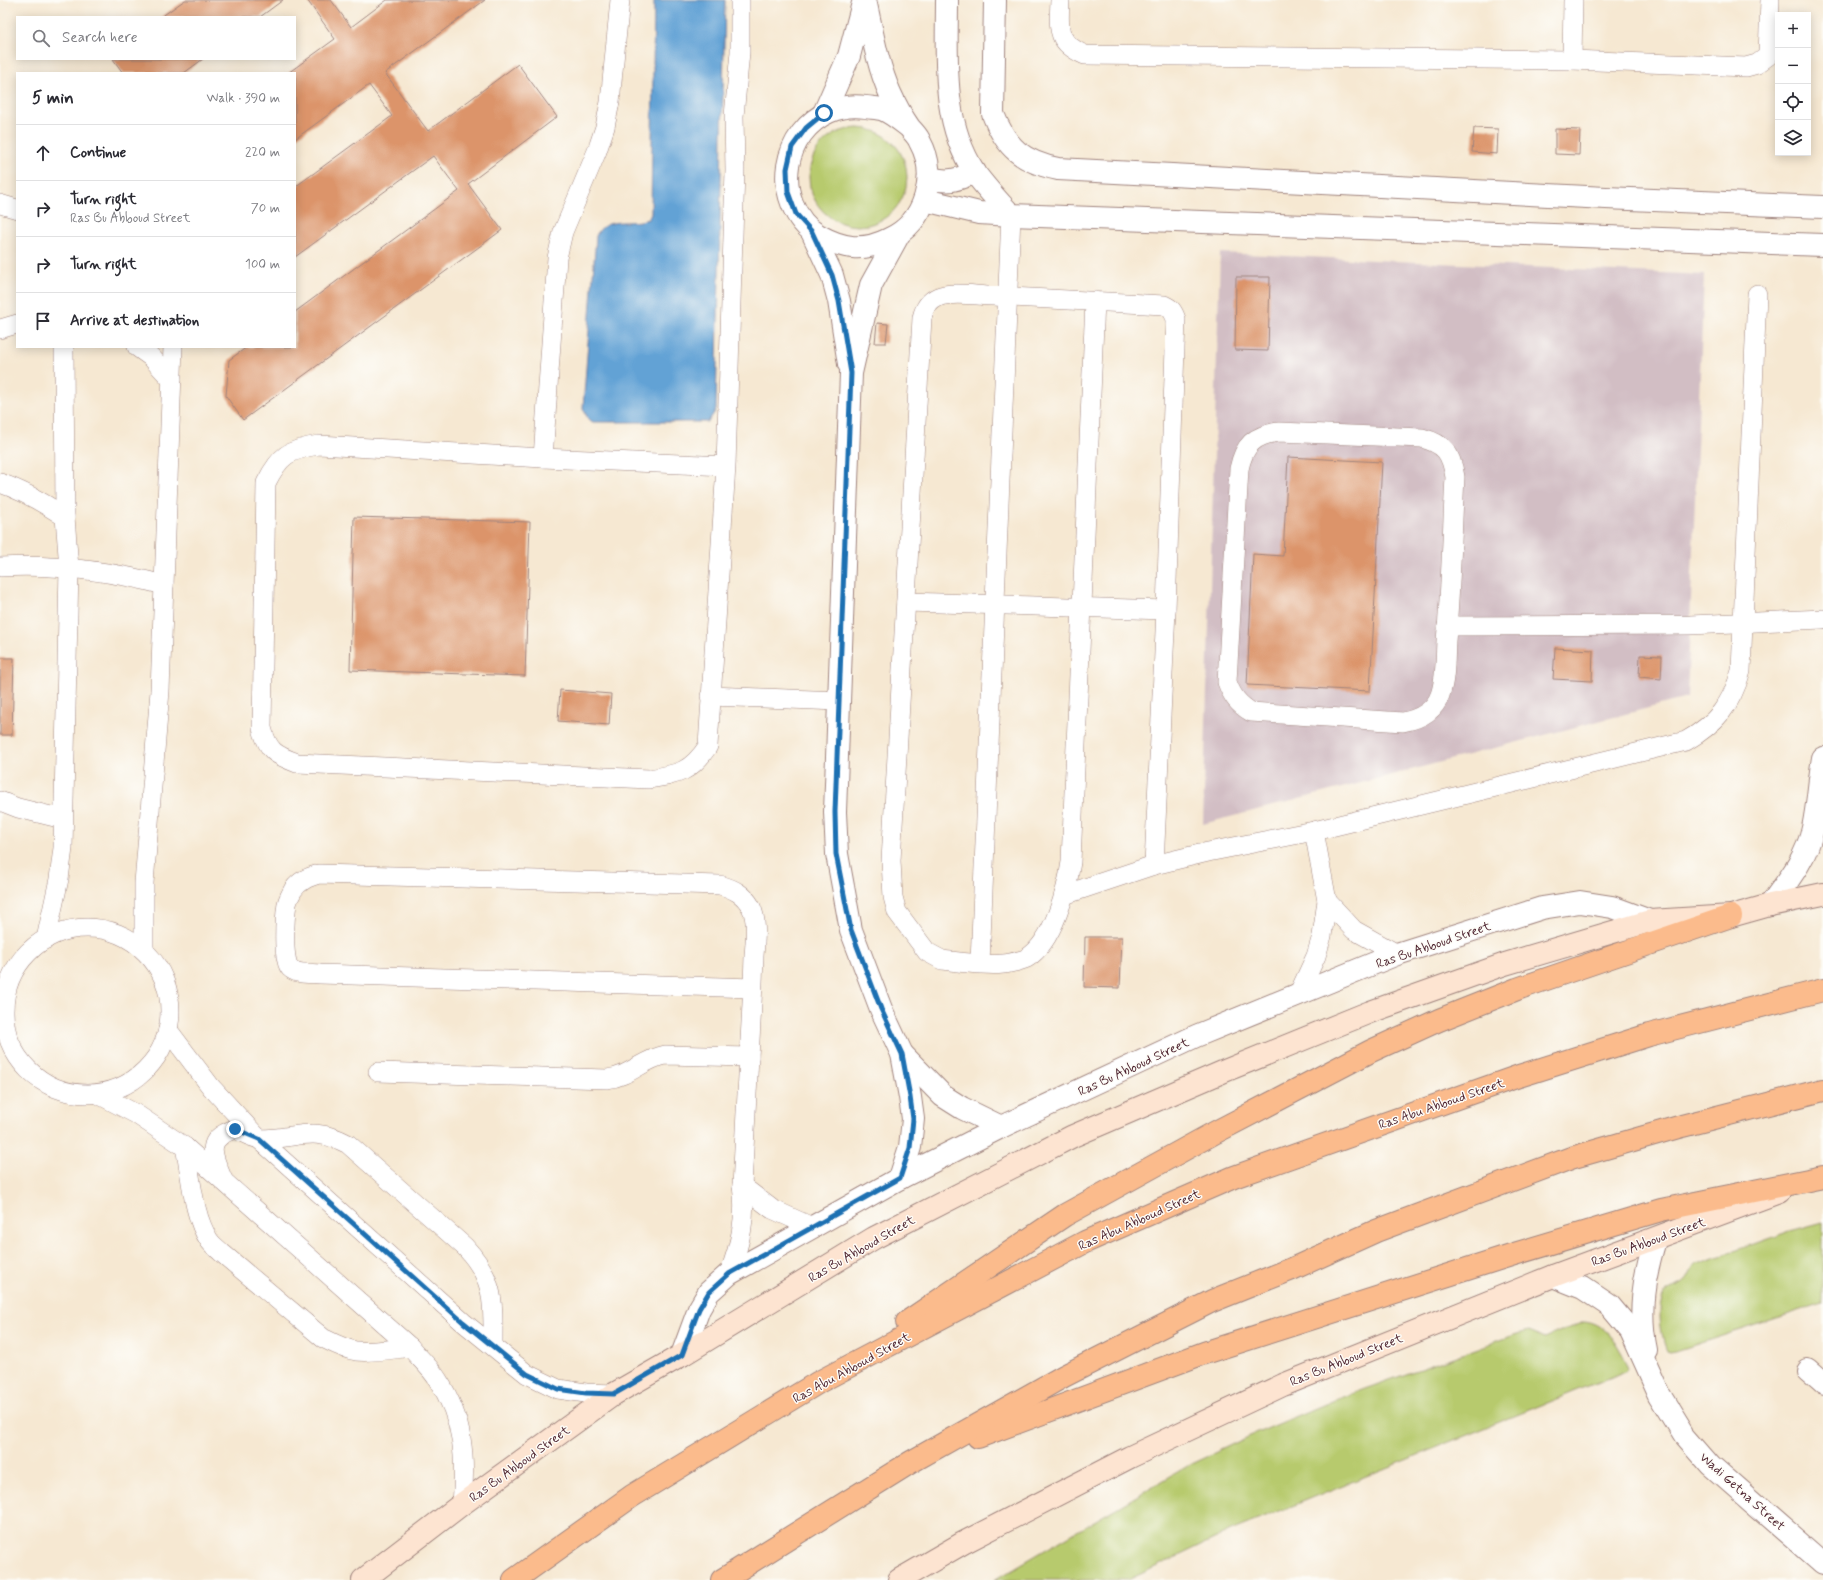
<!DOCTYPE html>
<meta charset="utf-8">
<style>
body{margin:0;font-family:Mynerve,sans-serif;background:#f2f2f3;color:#2b2b33}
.controls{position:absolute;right:12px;top:12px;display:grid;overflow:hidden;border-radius:0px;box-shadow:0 2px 10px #0003}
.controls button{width:36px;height:36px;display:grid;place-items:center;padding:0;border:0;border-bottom:1px solid #e1e1e2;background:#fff;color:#2b2b33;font:20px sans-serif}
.stop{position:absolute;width:12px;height:12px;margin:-9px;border:3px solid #1f6fb2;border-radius:50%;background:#fff}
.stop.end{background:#1f6fb2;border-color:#fff;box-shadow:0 1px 4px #0008}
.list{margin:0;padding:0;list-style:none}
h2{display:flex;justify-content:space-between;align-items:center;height:52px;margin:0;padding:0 16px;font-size:17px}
h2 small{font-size:13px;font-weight:400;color:#7c7c81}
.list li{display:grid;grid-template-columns:26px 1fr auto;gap:12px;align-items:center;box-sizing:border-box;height:56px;padding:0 16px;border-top:1px solid #e1e1e2}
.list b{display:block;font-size:15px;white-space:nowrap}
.list p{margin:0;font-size:13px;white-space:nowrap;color:#7c7c81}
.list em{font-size:13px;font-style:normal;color:#7c7c81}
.icon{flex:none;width:22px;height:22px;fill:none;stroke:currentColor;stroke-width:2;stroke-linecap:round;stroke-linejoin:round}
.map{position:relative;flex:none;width:1823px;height:1580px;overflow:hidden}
.search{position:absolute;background:#fff;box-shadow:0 2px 10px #0003;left:16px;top:16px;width:280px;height:44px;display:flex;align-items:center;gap:10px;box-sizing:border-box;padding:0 14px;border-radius:0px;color:#7c7c81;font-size:15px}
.panel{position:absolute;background:#fff;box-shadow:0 2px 10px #0003;left:16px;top:72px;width:280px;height:276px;border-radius:0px}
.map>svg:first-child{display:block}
.industrial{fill:#d2bec4}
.green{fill:#b7ca6d;stroke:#80744c}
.water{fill:#62a2d5;stroke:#566080}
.building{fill:#dc946a}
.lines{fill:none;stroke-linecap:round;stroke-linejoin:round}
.lane-casing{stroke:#a0847e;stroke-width:20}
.street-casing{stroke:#a0847e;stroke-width:24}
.secondary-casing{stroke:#a0847e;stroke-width:24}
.highway-casing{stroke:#a0847e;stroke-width:24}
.lane{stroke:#fff;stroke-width:19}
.street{stroke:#fff;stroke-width:22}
.secondary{stroke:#fde4d1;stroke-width:22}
.highway{stroke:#fbbb8c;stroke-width:22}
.route{stroke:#1f6fb2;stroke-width:5}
.labels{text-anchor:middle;stroke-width:3;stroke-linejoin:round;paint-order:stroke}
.street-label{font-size:13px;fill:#4a1f2b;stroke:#fdfcf7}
</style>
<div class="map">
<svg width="1823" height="1580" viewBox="0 0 1823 1580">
<rect width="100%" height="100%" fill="#fdfcf7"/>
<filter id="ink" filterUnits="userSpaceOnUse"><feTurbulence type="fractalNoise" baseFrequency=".025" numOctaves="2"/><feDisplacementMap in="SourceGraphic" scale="8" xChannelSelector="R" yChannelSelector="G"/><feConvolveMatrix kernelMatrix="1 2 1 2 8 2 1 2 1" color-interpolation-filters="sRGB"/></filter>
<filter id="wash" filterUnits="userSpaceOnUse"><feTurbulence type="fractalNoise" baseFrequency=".012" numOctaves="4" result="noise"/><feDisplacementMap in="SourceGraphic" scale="16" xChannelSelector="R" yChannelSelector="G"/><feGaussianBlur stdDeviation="0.9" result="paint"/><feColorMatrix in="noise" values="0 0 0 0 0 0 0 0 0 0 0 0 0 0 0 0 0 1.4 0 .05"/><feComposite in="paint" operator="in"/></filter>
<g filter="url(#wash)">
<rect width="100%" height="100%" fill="#f6e8d2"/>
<polygon class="industrial" points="1220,253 1704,275 1687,698 1203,824"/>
<g class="green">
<circle cx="858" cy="177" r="49"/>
<path d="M 1823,1222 L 1823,1303 L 1676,1351 L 1670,1352 L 1667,1351 C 1661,1338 1655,1301 1667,1291 C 1671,1288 1677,1287 1682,1284 C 1690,1279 1690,1271 1695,1265 L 1790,1231 Z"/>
<path d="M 1583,1321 C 1607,1322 1618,1346 1628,1365 L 1629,1368 L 1628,1370 L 1233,1530 L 1128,1580 L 994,1580 L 1191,1464 L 1250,1436 L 1337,1399 L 1517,1334 L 1528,1331 L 1545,1338 Z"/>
</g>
<path class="water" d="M 654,0 L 725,0 L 716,410 L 708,422 L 593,422 L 588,419 L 583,408 L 596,236 C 605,215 630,226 648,219 L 651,213 Z"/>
<g id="blocks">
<g class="building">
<polygon points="185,0 283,0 260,17 161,17"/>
<polygon points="307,0 331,0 351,27 387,0 485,0 385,73 428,131 518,64 557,117 468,184 502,230 243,420 226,396 229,360 247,347 295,347 295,312 459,191 433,156 295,257 295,187 392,116 369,85 295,139 295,73 288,73 335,39"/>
<polygon points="113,59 203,59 184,73 123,73"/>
<polygon points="1474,128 1498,129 1497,154 1472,152"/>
<polygon points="1555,129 1580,130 1579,155 1555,154"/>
<polygon points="1236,277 1270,277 1268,351 1235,350"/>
<polygon points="877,323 888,324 886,343 875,343"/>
<polygon points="1288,457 1382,462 1370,691 1247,685 1253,554 1283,556"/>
<polygon points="354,517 530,522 525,676 350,670"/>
<polygon points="1555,648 1593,650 1592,681 1553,679"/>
<polygon points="1640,655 1662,656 1661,679 1639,677"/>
<polygon points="0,658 14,658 12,735 0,735"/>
<polygon points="560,690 611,694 609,725 558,721"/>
<polygon points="1085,937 1122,937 1120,988 1084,987"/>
</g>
</g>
</g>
<g filter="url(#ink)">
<use href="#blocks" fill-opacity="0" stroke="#a0847e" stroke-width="1"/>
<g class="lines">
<defs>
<g id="lane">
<path d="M 1060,0 C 1059,28 1055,42 1085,55 L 1572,60 L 1746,67 L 1757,64 L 1768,56 L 1770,0"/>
<polyline points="1572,60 1573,0"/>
<polyline points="0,204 17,209"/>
<path d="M 1095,301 L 1071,862 C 1067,890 1053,942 1027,958 C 1023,960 1015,962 1010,963 C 994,967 960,962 942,960 L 927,952 L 897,912 L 893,897 L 891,861 L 922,318 C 924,309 929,301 938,297 C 951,291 978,296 993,296 C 1050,299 1107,302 1164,305 C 1171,308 1173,311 1176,319 L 1166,610 L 1154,865"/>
<polyline points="0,329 17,324"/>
<polyline points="137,347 151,357 172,380"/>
<path d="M 1279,432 L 1422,438 C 1445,444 1451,453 1455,477 C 1452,531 1451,586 1446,641 C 1445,658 1446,678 1440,695 C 1434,712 1419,719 1403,722 L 1251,712 C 1238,704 1232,696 1227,682 L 1239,469 C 1244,445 1254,435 1279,432 Z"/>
<polyline points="543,458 557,258 563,232 597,151 605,127 610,102 620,0"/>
<path d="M 726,466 L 543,458 L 319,445 C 288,450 280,455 266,483 L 262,728 C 268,751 275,755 297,763 L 649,779 C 679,774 691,772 708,746 L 726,466 L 735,170 L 734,116 L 740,52 L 740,0"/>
<path d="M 0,483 C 24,491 44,503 65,517"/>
<path d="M 0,567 C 56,564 110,571 164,585"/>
<polyline points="906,602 1166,610"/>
<polyline points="1447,626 1690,625 1823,619"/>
<polyline points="710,696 839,701"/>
<polyline points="0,801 18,808 63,819"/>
<path d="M 1064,895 L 1154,865 L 1208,852 L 1314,831 L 1686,741 C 1717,723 1731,705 1741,671 L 1757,294"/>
<polyline points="1327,901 1354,930 1397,954"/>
<circle cx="87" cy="1011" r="83"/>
<polyline points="46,939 59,879 63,848 69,568 65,517 64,347"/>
<polyline points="144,949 144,883 160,691 173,347"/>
<polyline points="980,963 1011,215"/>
<polyline points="1298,995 1316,956 1322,936 1327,901 1314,831"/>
<polyline points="168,1030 211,1087 259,1139 463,1322 527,1374 558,1389 586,1393 614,1394"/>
<path d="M 378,1072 L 607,1079 C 629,1077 643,1059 665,1055 L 749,1057 C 751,1024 753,990 754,956 C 755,941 758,921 751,907 C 744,894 734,889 720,885 L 319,874 C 309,877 300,880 293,890 C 291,894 288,899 287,904 C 285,916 282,960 290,968 C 297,975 311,973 320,974 L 753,988"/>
<path d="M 98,1094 L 136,1114 L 185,1147 L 410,1347 C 419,1358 431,1368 438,1380 C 464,1419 466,1459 462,1504"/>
<path d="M 185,1147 C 191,1175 193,1216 209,1240 C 212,1245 218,1249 222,1253 L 323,1338 C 333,1343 344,1349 356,1351 C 373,1353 392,1349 410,1347"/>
<path d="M 223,1180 C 213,1156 203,1139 235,1129 C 242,1132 253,1139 261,1139 C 296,1139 313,1125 348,1144 L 465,1247 C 496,1280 493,1304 493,1346"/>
<polyline points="742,1186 772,1209 812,1227"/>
<path d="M 729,1274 C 740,1245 747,1217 742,1186 L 749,1057"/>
</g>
<g id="street">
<path d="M 865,0 C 872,31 877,64 890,93 C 895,104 902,117 909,127 C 913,132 918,136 920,142 C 939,176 925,223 889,239 C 863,252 843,249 818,235 C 806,228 797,216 792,203 C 773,154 812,99 866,107 C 872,108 879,108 884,110 C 893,114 901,121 909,127"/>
<path d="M 947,0 C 947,59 941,121 975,173 C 986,188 999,202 1011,215"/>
<path d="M 995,0 L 993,114 C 1006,148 1023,162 1058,169 L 1606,198 L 1823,207"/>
<polyline points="824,113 849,56 863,3"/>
<path d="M 929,178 C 949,183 957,180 975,172"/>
<polyline points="925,200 979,213 1011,215 1823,245"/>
<polyline points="812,232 832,275 839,301 849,364"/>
<polyline points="898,236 871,285 851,373 835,812 837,854 851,930 881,1009 902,1054 910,1097 913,1119 910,1147 900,1178"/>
<path d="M 1770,905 C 1787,882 1807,858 1813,828 C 1818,805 1819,781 1823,758"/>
<polyline points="902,1054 943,1096 962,1108 1001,1127"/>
<polyline points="1553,1276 1583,1288 1610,1306 1631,1331 1660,1395 1684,1434 1711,1465 1823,1563"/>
<path d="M 1646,1349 C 1638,1311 1644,1276 1655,1240"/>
<polyline points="682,1355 699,1309 709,1292 729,1274 900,1178 1001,1127 1196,1036 1397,954 1542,908 1580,902 1612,907 1650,921"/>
<polyline points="1807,1370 1823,1384"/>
</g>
<g id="secondary">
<polyline points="363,1580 462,1504 614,1394 682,1355 874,1238 1073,1136 1227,1070 1370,1012 1505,964 1650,921 1731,916 1770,905 1823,894"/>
<polyline points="899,1580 963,1543 1130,1457 1283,1385 1553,1276 1779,1192"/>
</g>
<g id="highway">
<polyline points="907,1322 1065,1215 1214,1133 1371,1051 1439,1020 1517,989 1731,916"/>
<polyline points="978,1437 1204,1353 1511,1255 1661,1210 1823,1177"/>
<polyline points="514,1580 632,1496 819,1382 1085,1242 1234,1177 1519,1076 1649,1035 1823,990"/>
<polyline points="722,1580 911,1462 1064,1376 1212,1301 1292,1269 1376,1231 1571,1158 1682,1126 1823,1090"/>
</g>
</defs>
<use href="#lane" class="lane-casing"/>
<use href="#street" class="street-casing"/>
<use href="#secondary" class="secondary-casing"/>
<use href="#highway" class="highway-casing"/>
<use href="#lane" class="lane"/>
<use href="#street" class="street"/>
<use href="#secondary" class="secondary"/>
<use href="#highway" class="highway"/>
</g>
</g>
<g class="lines" filter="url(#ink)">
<polyline class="route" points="235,1129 259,1139 463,1322 527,1374 558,1389 586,1393 614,1394 682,1355 699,1309 709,1292 729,1274 900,1178 910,1148 913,1119 910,1097 902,1054 881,1009 851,930 836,854 835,812 851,373 839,301 832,275 812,232 796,214 788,192 787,169 792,147 806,128 824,113"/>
</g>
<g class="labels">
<g class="street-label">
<text transform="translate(1433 944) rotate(-19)" y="5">Ras Bu Abboud Street</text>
<text transform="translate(1133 1066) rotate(-25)" y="5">Ras Bu Abboud Street</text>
<text transform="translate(1441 1103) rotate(-19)" y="5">Ras Abu Abboud Street</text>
<text transform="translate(1139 1219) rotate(-24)" y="5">Ras Abu Abboud Street</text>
<text transform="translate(1648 1241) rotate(-20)" y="5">Ras Bu Abboud Street</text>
<text transform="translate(861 1248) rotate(-30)" y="5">Ras Bu Abboud Street</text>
<text transform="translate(1346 1359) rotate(-22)" y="5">Ras Bu Abboud Street</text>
<text transform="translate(851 1367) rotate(-29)" y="5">Ras Abu Abboud Street</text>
<text transform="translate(519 1463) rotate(-36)" y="5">Ras Bu Abboud Street</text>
<text transform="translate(1743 1491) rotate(42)" y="5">Wadi Getna Street</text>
</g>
</g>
</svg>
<div class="controls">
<button>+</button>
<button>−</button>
<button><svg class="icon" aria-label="locate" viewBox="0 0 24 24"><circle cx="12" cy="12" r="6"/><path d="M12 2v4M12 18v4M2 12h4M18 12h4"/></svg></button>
<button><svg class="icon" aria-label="layers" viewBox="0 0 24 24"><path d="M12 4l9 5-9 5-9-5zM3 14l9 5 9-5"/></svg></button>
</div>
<div class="stop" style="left:824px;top:113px"></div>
<div class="stop end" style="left:235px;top:1129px"></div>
<div class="search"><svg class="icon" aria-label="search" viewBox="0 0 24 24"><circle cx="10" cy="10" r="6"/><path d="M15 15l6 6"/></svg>Search here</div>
<section class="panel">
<h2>5 min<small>Walk · 390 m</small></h2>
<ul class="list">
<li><svg class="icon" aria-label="ahead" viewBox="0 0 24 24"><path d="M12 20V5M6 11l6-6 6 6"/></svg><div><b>Continue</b></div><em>220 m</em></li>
<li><svg class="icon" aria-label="right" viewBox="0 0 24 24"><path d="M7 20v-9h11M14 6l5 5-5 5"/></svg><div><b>Turn right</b><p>Ras Bu Abboud Street</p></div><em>70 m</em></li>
<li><svg class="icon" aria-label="right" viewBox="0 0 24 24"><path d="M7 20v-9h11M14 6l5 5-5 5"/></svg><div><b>Turn right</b></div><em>100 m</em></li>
<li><svg class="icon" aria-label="arrive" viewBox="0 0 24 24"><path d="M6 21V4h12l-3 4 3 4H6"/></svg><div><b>Arrive at destination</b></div></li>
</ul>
</section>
</div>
